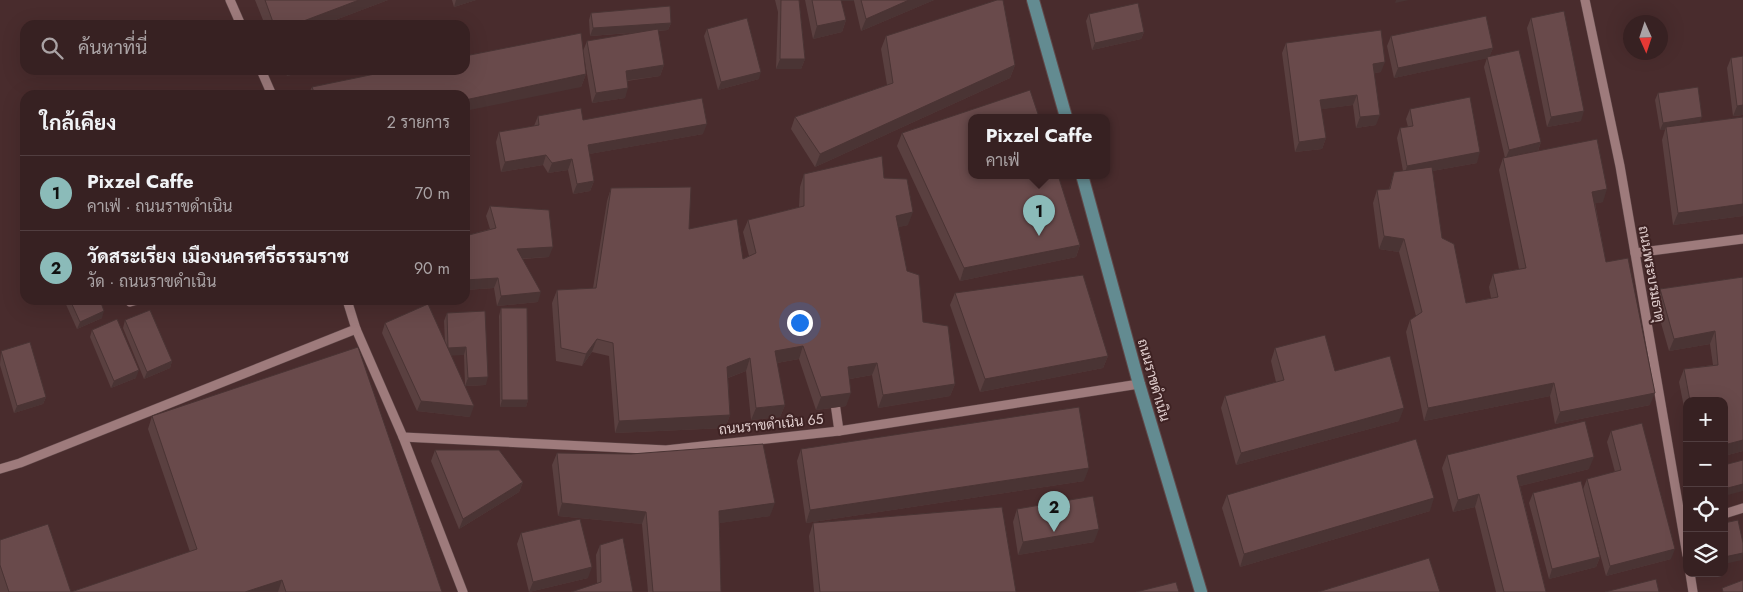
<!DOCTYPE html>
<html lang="th">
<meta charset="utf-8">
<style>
body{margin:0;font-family:Jost,Sarabun,sans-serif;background:#422e2f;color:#f1f3f6}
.controls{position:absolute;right:15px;bottom:15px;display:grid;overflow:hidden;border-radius:10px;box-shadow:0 5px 20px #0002}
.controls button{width:45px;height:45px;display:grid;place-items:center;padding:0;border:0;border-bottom:1px solid #513e40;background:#372122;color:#f1f3f6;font:25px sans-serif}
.compass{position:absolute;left:1623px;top:15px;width:45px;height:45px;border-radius:50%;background:#372122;box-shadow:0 5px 20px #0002;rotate:177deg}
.you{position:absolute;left:799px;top:322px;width:18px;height:18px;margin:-12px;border:4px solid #fff;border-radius:50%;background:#1a73e8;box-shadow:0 0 0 8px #1a73e833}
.badge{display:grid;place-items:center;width:32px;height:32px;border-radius:50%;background:#8bbbb9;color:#111;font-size:16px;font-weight:700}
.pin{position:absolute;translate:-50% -41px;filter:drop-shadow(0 1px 2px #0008)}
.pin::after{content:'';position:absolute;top:26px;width:18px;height:15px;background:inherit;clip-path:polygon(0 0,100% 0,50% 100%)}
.popup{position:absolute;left:968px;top:114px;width:142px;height:65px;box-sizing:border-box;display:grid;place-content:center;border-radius:10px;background:#372122;filter:drop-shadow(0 1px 4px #0005);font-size:16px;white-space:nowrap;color:#aaa3a5}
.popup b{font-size:19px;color:#f1f3f6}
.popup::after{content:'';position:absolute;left:50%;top:100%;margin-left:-10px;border:10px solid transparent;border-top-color:#372122}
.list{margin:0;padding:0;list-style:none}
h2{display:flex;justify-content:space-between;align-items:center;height:65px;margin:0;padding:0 20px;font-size:21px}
h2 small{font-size:16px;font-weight:400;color:#aaa3a5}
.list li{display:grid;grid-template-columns:32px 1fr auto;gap:15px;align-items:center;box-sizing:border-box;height:75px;padding:0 20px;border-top:1px solid #513e40}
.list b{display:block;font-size:19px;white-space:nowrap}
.list p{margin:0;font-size:16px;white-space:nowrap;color:#aaa3a5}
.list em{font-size:16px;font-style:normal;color:#aaa3a5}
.icon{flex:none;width:28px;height:28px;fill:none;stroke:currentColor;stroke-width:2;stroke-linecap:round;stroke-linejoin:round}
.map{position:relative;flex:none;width:1743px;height:592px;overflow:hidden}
.search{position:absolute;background:#372122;box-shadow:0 5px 20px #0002;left:20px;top:20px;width:450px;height:55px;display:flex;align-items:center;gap:12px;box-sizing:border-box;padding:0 18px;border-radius:15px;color:#aaa3a5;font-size:19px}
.panel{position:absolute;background:#372122;box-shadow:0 5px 20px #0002;left:20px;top:90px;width:450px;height:215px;border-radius:15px}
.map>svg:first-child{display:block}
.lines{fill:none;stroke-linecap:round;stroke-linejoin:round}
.minor-casing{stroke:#604849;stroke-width:10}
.major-casing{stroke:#604849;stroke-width:14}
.minor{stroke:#9e7b7c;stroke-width:9}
.major{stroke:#638b91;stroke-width:12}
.wall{fill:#5a4040}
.shaded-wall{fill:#4a3434}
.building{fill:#694a4b;stroke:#4a3434}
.labels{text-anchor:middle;stroke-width:4;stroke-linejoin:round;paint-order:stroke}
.street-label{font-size:14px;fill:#e1cece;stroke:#3e2223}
</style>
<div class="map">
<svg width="1743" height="592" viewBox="0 0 1743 592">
<rect width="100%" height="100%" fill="#492c2d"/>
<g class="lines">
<defs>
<g id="minor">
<polyline points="230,0 241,25"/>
<polyline points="1585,0 1620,166 1687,555"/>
<polyline points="261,70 272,95"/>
<polyline points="1635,253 1743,239"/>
<polyline points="347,300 356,329 403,437 463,592"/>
<polyline points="130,302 137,300"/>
<polyline points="834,396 839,431"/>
<polyline points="403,437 666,450 839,431 1139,384"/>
<polyline points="0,469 20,463 356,329"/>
<polyline points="1724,514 1743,508"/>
<polyline points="1690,573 1693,592"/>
</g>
<g id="major">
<polyline points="1033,0 1066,117"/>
<polyline points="1082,175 1139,384 1201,592"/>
</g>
</defs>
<use href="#minor" class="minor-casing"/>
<use href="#major" class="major-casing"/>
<use href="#minor" class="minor"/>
<use href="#major" class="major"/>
</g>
<g class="wall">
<polygon points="255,0 388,0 322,25 265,25"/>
<polygon points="452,0 476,0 454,7"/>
<polygon points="775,0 799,0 805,59 801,69 776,69 778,12"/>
<polygon points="805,0 934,0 861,31 854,1 841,1 846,20 842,32 813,39"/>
<polygon points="591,13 671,23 668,30 658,31 664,65 660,76 627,81 625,98 592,103 583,51 587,41 644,32 590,36 589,20"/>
<polygon points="1089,14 1144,32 1141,39 1092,50 1086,21"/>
<polygon points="1531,18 1581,121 1547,127 1527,28"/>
<polygon points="707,29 759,79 718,90 704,36"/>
<polygon points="886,36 1015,65 1010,78 815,167 791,129 795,117 887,85 881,49"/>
<polygon points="1391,36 1493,48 1489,57 1541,142 1538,151 1603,202 1595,203 1606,262 1650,405 1555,424 1550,396 1424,421 1406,332 1410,320 1416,316 1399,252 1379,249 1373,203 1377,190 1389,189 1394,172 1403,171 1397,138 1400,128 1408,127 1406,119 1410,109 1477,163 1432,171 1442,238 1466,303 1491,298 1489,287 1493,274 1519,269 1499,170 1503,158 1505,158 1484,67 1487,58 1394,78 1387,46"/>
<polygon points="1286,43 1381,72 1374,73 1376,125 1356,128 1353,105 1321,109 1326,138 1322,149 1295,152 1282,53"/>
<polygon points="1731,58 1743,115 1733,116 1727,68"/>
<polygon points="285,70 309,70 287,76"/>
<polygon points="586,74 581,87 465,95 308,95 312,87"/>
<polygon points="1658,93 1700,123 1743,117 1743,216 1673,225 1662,140 1665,130 1660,130 1655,100"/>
<polygon points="538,116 583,120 703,134 589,154 594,181 590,191 573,194 568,170 548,173 543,165 501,172 496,142 499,132 534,126"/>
<polygon points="902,133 1080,245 1076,257 960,281 897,146"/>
<polygon points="804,174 884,178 908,225 898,227 907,271 923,322 955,384 950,396 878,408 872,375 850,379 846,406 816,410 799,359 777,363 785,405 780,417 751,420 746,371 728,378 730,415 725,428 615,433 609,356 592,352 582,366 556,361 552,303 557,290 593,288 607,201 611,188 689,229 743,259 749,256 743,232 748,220 799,207 800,187"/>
<polygon points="490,206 549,257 523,259 538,302 497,306 494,288 465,290 465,236 490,229 486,216"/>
<polygon points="1743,277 1743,451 1724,456 1724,401 1687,401 1687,422 1679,382 1684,369 1713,365 1710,344 1669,351 1655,302 1660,289"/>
<polygon points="955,293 1108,356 1103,368 980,392 950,305"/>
<polygon points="64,300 100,300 102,318 77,329"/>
<polygon points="501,308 528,400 526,407 500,407 499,316"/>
<polygon points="485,311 486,385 465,386 464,355 451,355 470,417 417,411 382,333 385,323 445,342 444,321 447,313"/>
<polygon points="125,320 172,361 170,368 144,379 123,328"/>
<polygon points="92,330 136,378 111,388 90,337"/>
<polygon points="1275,348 1335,371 1399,421 1236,465 1221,408 1225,396 1276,382 1271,361"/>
<polygon points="1,351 46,397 43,404 14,413 0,365"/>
<polygon points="152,416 442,592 0,592 0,540 71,592 190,552 148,429"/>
<polygon points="1611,431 1671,559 1606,576 1584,495 1600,557 1596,567 1549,579 1529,503 1533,493 1583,489 1587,479 1615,472 1607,442"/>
<polygon points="801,449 1084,481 806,523 797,461"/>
<polygon points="435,450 523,482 519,492 459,529 431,461"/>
<polygon points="557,453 770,516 719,523 721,592 648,592 642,524 558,516 552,465"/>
<polygon points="1447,455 1589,469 1520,486 1546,592 1496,592 1475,507 1453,512 1442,468"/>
<polygon points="1227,495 1430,511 1240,567 1222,508"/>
<polygon points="1017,509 1094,542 1018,555 1013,522"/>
<polygon points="813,523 1016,592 814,592 809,536"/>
<polygon points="521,533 588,578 529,592 517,544"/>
<polygon points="600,545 633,592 597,583 596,555"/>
</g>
<g class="shaded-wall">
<polygon points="359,0 388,0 322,25 293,25"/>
<polygon points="456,0 476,0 454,7"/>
<polygon points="834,0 854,0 854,1 833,1"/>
<polygon points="909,0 934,0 861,31 866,19"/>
<polygon points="1396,0 1409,0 1395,3"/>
<polygon points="846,20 842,32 813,39 817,26"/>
<polygon points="671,23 668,30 590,36 593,28"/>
<polygon points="1144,32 1141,39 1092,50 1095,43"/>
<polygon points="1493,48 1489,58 1394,78 1398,68"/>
<polygon points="780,59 805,59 801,69 776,69"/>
<polygon points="1385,62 1381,72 1369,74 1373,64"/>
<polygon points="664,65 660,76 622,81 626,71"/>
<polygon points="1015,65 1010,78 815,167 820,154"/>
<polygon points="290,70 309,70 287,76"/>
<polygon points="761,72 759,79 718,90 721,82"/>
<polygon points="586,74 581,87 465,111 465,100"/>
<polygon points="628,88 625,98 592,103 596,93"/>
<polygon points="1357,95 1353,105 1316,110 1320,100"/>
<polygon points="1743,105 1743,115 1733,116 1737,106"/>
<polygon points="1584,111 1581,121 1547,127 1551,117"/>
<polygon points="1380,115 1376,125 1356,128 1360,117"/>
<polygon points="1702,117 1699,124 1666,127 1665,130 1660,130 1663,123"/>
<polygon points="707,124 703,134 584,155 588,145"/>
<polygon points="1326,138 1322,149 1295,152 1299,142"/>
<polygon points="1541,142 1537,153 1505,160 1509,150"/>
<polygon points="1480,152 1477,163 1404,176 1407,166"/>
<polygon points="546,155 543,165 501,172 505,162"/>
<polygon points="572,159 568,170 548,173 552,163"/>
<polygon points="594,181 590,191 573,194 577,184"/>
<polygon points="1607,189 1603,202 1588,205 1592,192"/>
<polygon points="1743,204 1743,216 1673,225 1678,213"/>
<polygon points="913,212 908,225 892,229 896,216"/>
<polygon points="1384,236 1404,239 1399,252 1379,249"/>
<polygon points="1080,245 1076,257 960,281 964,268"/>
<polygon points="553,247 549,257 514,259 517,249"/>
<polygon points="498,278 494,288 465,290 465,280"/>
<polygon points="541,292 538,302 497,306 501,296"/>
<polygon points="104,311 102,318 77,329 80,322"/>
<polygon points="1715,331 1710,344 1669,351 1674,339"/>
<polygon points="597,339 592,352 582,366 586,354"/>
<polygon points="803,346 799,359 771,364 775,351"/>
<polygon points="466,347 464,355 445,356 448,348"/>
<polygon points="1108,356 1103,368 980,392 985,379"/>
<polygon points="750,358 746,371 722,380 727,367"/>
<polygon points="172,361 170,368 144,379 147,372"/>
<polygon points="877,363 872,375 844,380 848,367"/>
<polygon points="139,370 136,378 111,388 114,381"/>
<polygon points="488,377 486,385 465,386 468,378"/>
<polygon points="1554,383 1550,396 1424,421 1428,408"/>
<polygon points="955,384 950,396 878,408 883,395"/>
<polygon points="851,393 846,406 816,410 821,397"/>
<polygon points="1655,393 1650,405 1555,424 1560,412"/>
<polygon points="46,397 43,404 14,413 17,406"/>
<polygon points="502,400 528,400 526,407 500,407"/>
<polygon points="421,401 474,406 470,417 417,411"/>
<polygon points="785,405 780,417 751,420 756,408"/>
<polygon points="1404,408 1399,421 1236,465 1241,453"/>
<polygon points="730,415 725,428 615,433 619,421"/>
<polygon points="1743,440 1743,451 1724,456 1724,445"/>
<polygon points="1594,457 1589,469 1512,488 1517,476"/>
<polygon points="1089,468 1084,481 806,523 810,510"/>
<polygon points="523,482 519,492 459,529 463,519"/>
<polygon points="1743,484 1743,491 1724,496 1724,489"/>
<polygon points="1479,494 1475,507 1453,512 1458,500"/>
<polygon points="1434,498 1430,511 1240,567 1244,554"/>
<polygon points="562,503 646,512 642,524 558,516"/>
<polygon points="775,503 770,516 714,524 719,511"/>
<polygon points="1099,529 1094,542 1018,555 1023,542"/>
<polygon points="1675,549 1671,559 1606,576 1610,566"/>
<polygon points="1743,553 1742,560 1724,564 1724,557"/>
<polygon points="1600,557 1596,567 1549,579 1552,569"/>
<polygon points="592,567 588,578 529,592 533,582"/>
<polygon points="282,580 278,592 245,592"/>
</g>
<g class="building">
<polygon points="265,0 359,0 293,25 274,25"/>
<polygon points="781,0 799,0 805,59 780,59"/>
<polygon points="812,0 841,0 846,20 817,26"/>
<polygon points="861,0 909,0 866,19"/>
<polygon points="997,0 1003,0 1015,65 820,154 795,117 893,83 886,36"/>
<polygon points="1138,3 1144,32 1095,43 1089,14"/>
<polygon points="670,6 671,23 593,28 591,13"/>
<polygon points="1564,11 1584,111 1551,117 1531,18"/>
<polygon points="1486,16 1493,48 1398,68 1391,36"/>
<polygon points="747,18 761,72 721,82 707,29"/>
<polygon points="658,29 664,65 626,71 628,88 596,93 587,41"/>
<polygon points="1381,30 1385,62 1373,64 1380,115 1360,117 1357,95 1320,100 1326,138 1299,142 1286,43"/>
<polygon points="581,33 586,74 465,100 465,95 315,95 312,87 394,70 465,70 465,56"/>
<polygon points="1519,50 1541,142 1509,150 1487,57"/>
<polygon points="1743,56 1743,105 1737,106 1731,58"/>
<polygon points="1698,87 1702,117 1663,123 1658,93"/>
<polygon points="1030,90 1039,117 972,117 972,175 1058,175 1080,245 964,268 902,133"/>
<polygon points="1470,97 1480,152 1407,166 1400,128 1413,126 1410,109"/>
<polygon points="702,98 707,124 588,145 594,181 577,184 572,159 552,163 546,155 505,162 499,132 539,125 538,116 581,108 583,120"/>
<polygon points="1743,117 1743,204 1678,213 1666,127"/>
<polygon points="1597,139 1607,189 1592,192 1606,262 1628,258 1655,393 1560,412 1554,383 1428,408 1410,320 1422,312 1404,239 1384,236 1377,190 1390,189 1394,172 1432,167 1442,238 1454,244 1466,303 1498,297 1493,274 1526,268 1503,158"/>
<polygon points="882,156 884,178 907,179 913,212 896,216 907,271 919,275 923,322 948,326 955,384 883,395 877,363 848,367 851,393 821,397 803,346 775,351 785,405 756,408 750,358 727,367 730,415 619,421 613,343 597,339 586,354 561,348 557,290 596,288 611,188 691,187 689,229 737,219 743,259 756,253 748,220 804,206 804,174"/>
<polygon points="490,206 549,210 553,247 517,249 541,292 501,296 498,278 465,280 465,236 496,228"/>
<polygon points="1083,275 1108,356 985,379 955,293"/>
<polygon points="1743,277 1743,440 1724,445 1724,401 1690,401 1684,369 1718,365 1715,331 1674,339 1660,289"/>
<polygon points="70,300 100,300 104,311 80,322"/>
<polygon points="428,304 474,406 421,401 385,323"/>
<polygon points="501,308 527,308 528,400 502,400"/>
<polygon points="150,310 172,361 147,372 125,320"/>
<polygon points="485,311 488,377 468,378 466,347 448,348 447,313"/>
<polygon points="117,319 139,370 114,381 92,330"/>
<polygon points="1325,335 1335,371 1390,356 1404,408 1241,453 1225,396 1284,380 1275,348"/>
<polygon points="30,342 46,397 17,406 1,351"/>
<polygon points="358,347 442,592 286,592 282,580 245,592 9,592 0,565 0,540 48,524 71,592 197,549 152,416"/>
<polygon points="1079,407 1089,468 810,510 801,449"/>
<polygon points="1585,421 1594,457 1517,476 1546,592 1504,592 1479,494 1458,500 1447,455"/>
<polygon points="1642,423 1675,549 1610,566 1587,479 1621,470 1611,431"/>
<polygon points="1416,439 1434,498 1244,554 1227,495"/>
<polygon points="763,444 775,503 719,511 721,592 653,592 646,512 562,503 557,453 631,454"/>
<polygon points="435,450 499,450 523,482 463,519"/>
<polygon points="1743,460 1743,484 1724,489 1724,465"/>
<polygon points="1581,481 1600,557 1552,569 1533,493"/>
<polygon points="1093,496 1099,529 1023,542 1017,509"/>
<polygon points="1002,507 1016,592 820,592 813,523"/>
<polygon points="580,519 592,567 533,582 521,533"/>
<polygon points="1738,520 1743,543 1743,553 1724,557 1724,523"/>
<polygon points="623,538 633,592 571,592 601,582 600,545"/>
<polygon points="1429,558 1440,592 1318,592"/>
<polygon points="1656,579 1659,592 1605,592"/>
<polygon points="1743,580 1743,592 1723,592 1722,588"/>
<polygon points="1176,582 1179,592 1136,592"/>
</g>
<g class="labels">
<g class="street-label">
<text transform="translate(1652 274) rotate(80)" y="5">ถนนพระบรมธาตุ</text>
<text transform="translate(1154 380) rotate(74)" y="5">ถนนราขดำเนิน</text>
<text transform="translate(771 424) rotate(-6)" y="5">ถนนราขดำเนิน 65</text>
</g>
</g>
</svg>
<div class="controls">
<button>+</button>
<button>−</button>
<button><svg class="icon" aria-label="locate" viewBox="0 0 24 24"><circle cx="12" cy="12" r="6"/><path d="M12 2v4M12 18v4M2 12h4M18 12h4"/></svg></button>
<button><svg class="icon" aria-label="layers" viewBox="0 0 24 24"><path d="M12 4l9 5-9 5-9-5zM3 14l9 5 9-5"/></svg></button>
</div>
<svg class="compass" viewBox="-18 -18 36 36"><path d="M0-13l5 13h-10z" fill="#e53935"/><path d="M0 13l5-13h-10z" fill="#aaa3a5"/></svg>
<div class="you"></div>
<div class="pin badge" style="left:1039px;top:236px">1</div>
<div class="popup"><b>Pixzel Caffe</b>คาเฟ่</div>
<div class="pin badge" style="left:1054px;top:532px">2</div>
<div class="search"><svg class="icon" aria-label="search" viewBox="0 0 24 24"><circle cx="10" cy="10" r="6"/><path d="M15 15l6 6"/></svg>ค้นหาที่นี่</div>
<section class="panel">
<h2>ใกล้เคียง<small>2 รายการ</small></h2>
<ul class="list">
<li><span class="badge">1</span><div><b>Pixzel Caffe</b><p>คาเฟ่ · ถนนราขดำเนิน</p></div><em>70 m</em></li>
<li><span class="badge">2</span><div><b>วัดสระเรียง เมืองนครศรีธรรมราช</b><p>วัด · ถนนราขดำเนิน</p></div><em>90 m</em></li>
</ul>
</section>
</div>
